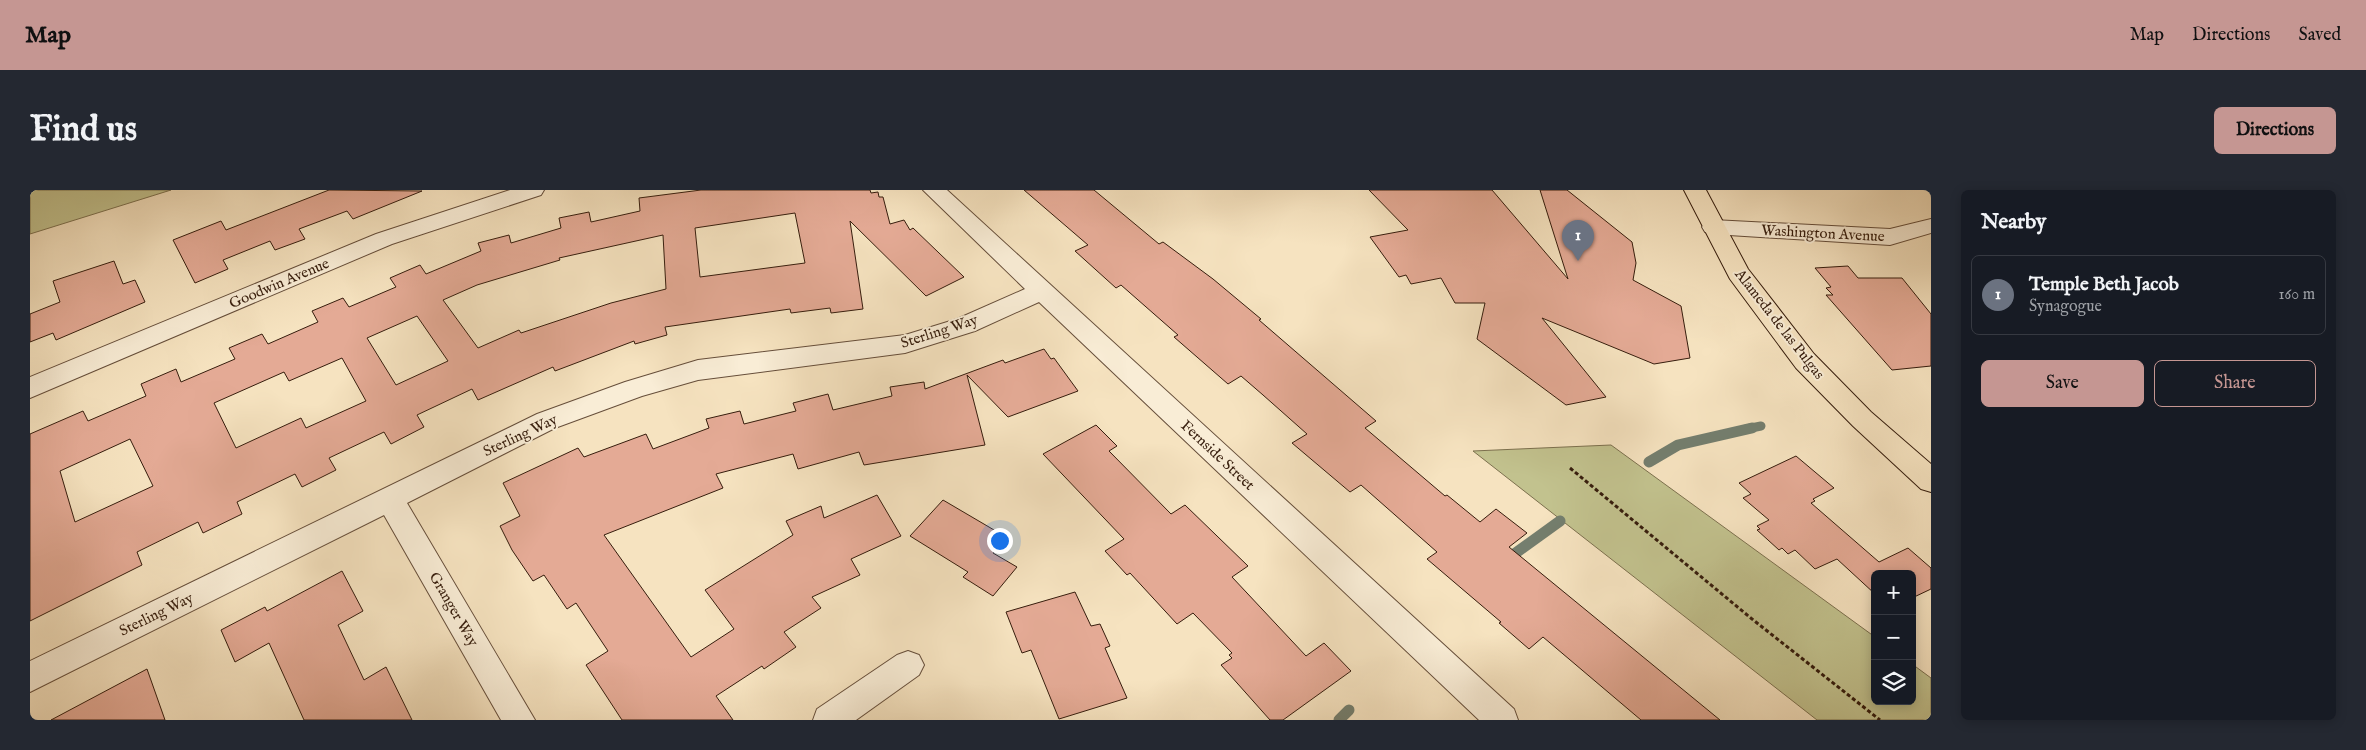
<!DOCTYPE html>
<meta charset="utf-8">
<style>
body{margin:0;font-family:"IM FELL English",serif;background:#242831;color:#f1f3f6}
.controls{position:absolute;right:15px;bottom:15px;display:grid;overflow:hidden;border-radius:8px;box-shadow:0 2px 12px #0003}
.controls button{width:45px;height:45px;display:grid;place-items:center;padding:0;border:0;border-bottom:1px solid #363941;background:#171b24;color:#f1f3f6;font:25px sans-serif}
.you{position:absolute;left:969px;top:350px;width:18px;height:18px;margin:-12px;border:4px solid #fff;border-radius:50%;background:#1a73e8;box-shadow:0 0 0 8px #1a73e833}
.badge{display:grid;place-items:center;width:32px;height:32px;border-radius:50%;background:#c59692;color:#fff;font-size:16px;font-weight:700}
.pin{position:absolute;translate:-50% -41px;filter:drop-shadow(0 1px 2px #0008)}
.pin::after{content:'';position:absolute;top:26px;width:18px;height:15px;background:inherit;clip-path:polygon(0 0,100% 0,50% 100%)}
.list{margin:0;padding:0;list-style:none}
h2{display:flex;justify-content:space-between;align-items:center;height:65px;margin:0;padding:0 20px;font-size:21px}
h2 small{font-size:16px;font-weight:400;color:#9ea1a6}
.list li{display:grid;grid-template-columns:32px 1fr auto;gap:15px;align-items:center;box-sizing:border-box;height:80px;margin:0 10px 10px;padding:0 10px;border:1px solid #363941;border-radius:8px}
.list b{display:block;font-size:19px;white-space:nowrap}
.list p{margin:0;font-size:16px;white-space:nowrap;color:#9ea1a6}
.list em{font-size:16px;font-style:normal;color:#9ea1a6}
.actions{display:flex;gap:10px;padding:15px 20px}
.actions a{flex:1;padding:11px 0;border:1px solid #c59692;border-radius:8px;text-align:center;font-size:18px;color:#c59692}
.actions .main{background:#c59692;color:#111}
.icon{flex:none;width:28px;height:28px;fill:none;stroke:currentColor;stroke-width:2;stroke-linecap:round;stroke-linejoin:round}
.map{position:relative;flex:none;width:1901px;height:530px;overflow:hidden;border-radius:8px}
header{display:flex;align-items:center;gap:30px;box-sizing:border-box;height:70px;padding:0 25px;background:#c59692;color:#111}
header strong{font-size:24px}
nav{display:flex;gap:28px;margin-inline-start:auto;font-size:18px}
.intro{display:flex;align-items:center;justify-content:space-between;box-sizing:border-box;height:120px;padding:0 30px}
h1{margin:0;font-size:35px}
.button{padding:12px 22px;border-radius:8px;background:#c59692;color:#111;font-size:18px;font-weight:700}
main{display:flex;gap:30px;padding:0 30px}
aside{flex:1;background:#171b24;border-radius:8px;box-shadow:0 2px 12px #0003}
.map>svg:first-child{display:block}
.green{fill:#c2c28e;stroke:#7c704e}
.lines{fill:none;stroke-linecap:round;stroke-linejoin:round}
.stream-far1{stroke:#747e6e;stroke-width:9}
.stream{stroke:#747e6e;stroke-width:11}
.building{fill:#e4aa95;stroke:#361d0d;fill-rule:evenodd}
.minor-casing{stroke:#664e3a;stroke-width:2}
.major-casing{stroke:#361d0d;stroke-width:2}
.path{stroke:#361d0d;stroke-width:3;stroke-dasharray:4 2.5;stroke-linecap:butt}
.minor{fill:#f9edd6;fill-rule:evenodd}
.major{fill:#f6e3c0;fill-rule:evenodd}
.labels{text-anchor:middle;stroke-width:4;stroke-linejoin:round;paint-order:stroke}
.street-label{font-size:15px;fill:#361d0d;stroke:#f9edd6}
</style>
<header>
<strong>Map</strong>
<nav><a>Map</a><a>Directions</a><a>Saved</a></nav>
</header>
<div class="intro"><h1>Find us</h1><a class="button">Directions</a></div>
<main>
<div class="map">
<svg width="1901" height="530" viewBox="0 0 1901 530">
<rect width="100%" height="100%" fill="#f6e3c0"/>
<filter id="stains"><feTurbulence type="fractalNoise" baseFrequency=".004" numOctaves="4"/><feColorMatrix values="0 0 0 0 .2 0 0 0 0 .09 0 0 0 0 .02 0 0 0 .5 -.17"/></filter>
<radialGradient id="worn" r=".72"><stop offset=".6" stop-color="#630" stop-opacity="0"/><stop offset="1" stop-color="#630" stop-opacity=".3"/></radialGradient>
<g class="green">
<polygon points="0,0 141,0 0,44"/>
<polygon points="1581,255 1845,447 1845,511 1882,511 1882,474 1901,488 1901,530 1787,530 1443,261"/>
</g>
<g class="lines">
<polyline class="stream-far1" points="1716,239 1731,236"/>
<g class="stream">
<polyline points="1619,272 1648,255 1722,238"/>
<polyline points="1476,370 1530,331"/>
<polyline points="1309,530 1319,520"/>
</g>
</g>
<g class="building">
<polygon points="299,0 392,1 323,29 317,21 269,39 275,49 245,60 240,51 193,70 198,79 165,93 143,50 191,31 196,40"/>
<path d="M 671,0 L 840,0 L 841,3 L 848,2 L 849,7 L 853,7 L 860,34 L 874,30 L 880,40 L 883,38 L 934,87 L 896,106 L 820,31 L 833,119 L 801,123 L 800,118 L 761,123 L 760,119 L 635,137 L 637,145 L 605,154 L 604,151 L 525,181 L 523,177 L 448,210 L 442,199 L 387,225 L 394,237 L 361,254 L 354,242 L 299,268 L 306,280 L 272,297 L 265,284 L 207,312 L 212,324 L 173,343 L 168,332 L 107,362 L 112,375 L 0,431 L 0,244 L 53,221 L 58,231 L 116,206 L 111,194 L 146,179 L 151,192 L 205,169 L 199,158 L 232,144 L 238,154 L 288,132 L 282,121 L 313,108 L 319,117 L 366,97 L 360,88 L 390,75 L 396,84 L 451,61 L 448,53 L 479,45 L 481,53 L 531,38 L 529,28 L 559,22 L 561,32 L 610,21 L 609,8 ZM 765,23 L 775,73 L 670,87 L 665,38 ZM 633,45 L 636,99 L 581,113 L 491,143 L 489,140 L 448,158 L 413,110 L 447,95 L 530,70 L 529,68 ZM 387,126 L 418,171 L 366,195 L 337,148 ZM 312,168 L 336,211 L 276,238 L 271,228 L 206,258 L 184,213 L 254,182 L 259,191 ZM 100,249 L 123,296 L 45,332 L 30,281 Z"/>
<polygon points="994,0 1064,0 1129,54 1133,52 1183,89 1231,129 1229,130 1346,231 1335,238 1415,306 1417,305 1450,332 1466,319 1497,343 1479,357 1690,530 1611,530 1513,447 1499,459 1469,433 1471,432 1397,369 1407,362 1331,295 1320,302 1262,253 1277,244 1233,205 1211,186 1198,194 1144,147 1148,145 1091,95 1086,98 1045,61 1058,55"/>
<polygon points="1339,0 1462,0 1538,89 1510,0 1537,0 1602,52 1606,73 1603,90 1651,116 1660,168 1624,174 1512,128 1576,207 1536,215 1447,149 1455,113 1425,113 1411,88 1381,94 1376,85 1369,87 1340,47 1378,40"/>
<polygon points="84,71 93,94 105,90 115,112 26,150 23,143 0,152 0,124 30,112 23,91"/>
<polygon points="1818,76 1828,88 1872,88 1901,124 1901,176 1862,180 1796,105 1803,105 1796,98 1801,97 1785,78"/>
<polygon points="1014,159 1021,169 1024,168 1048,201 978,227 937,185 955,255 834,275 829,262 768,279 763,264 686,284 693,298 574,345 661,467 704,439 675,400 763,345 756,331 791,316 794,328 847,305 871,346 821,369 830,385 782,407 791,418 754,442 766,457 734,479 732,476 686,506 703,530 592,530 556,475 578,461 546,413 537,419 514,385 503,391 482,360 470,336 490,326 473,293 548,258 554,267 616,244 623,259 679,238 676,229 710,221 714,234 766,221 763,213 798,204 803,220 862,206 860,197 894,192 895,199 973,170 975,173"/>
<polygon points="1066,235 1087,256 1079,261 1141,324 1155,315 1218,376 1202,387 1276,466 1294,453 1321,481 1253,530 1240,530 1191,475 1202,468 1199,465 1202,463 1163,423 1147,434 1100,383 1097,385 1075,361 1094,349 1013,264"/>
<polygon points="1766,266 1804,298 1783,309 1785,311 1781,313 1849,372 1878,358 1901,378 1901,399 1882,408 1882,384 1845,384 1845,404 1807,369 1785,379 1765,360 1758,364 1752,358 1749,360 1727,340 1730,339 1727,336 1739,330 1713,308 1721,304 1709,293"/>
<polygon points="913,310 976,347 963,363 987,377 963,406 933,387 938,382 880,346"/>
<polygon points="312,381 333,421 308,435 334,490 356,477 382,530 274,530 239,453 205,472 191,440 235,417 237,421"/>
<polygon points="1045,402 1061,436 1070,434 1080,456 1075,458 1097,508 1029,529 1001,460 992,463 976,422"/>
<polygon points="117,479 135,530 21,530"/>
</g>
<g class="lines">
<defs>
<g id="minor">
<polygon points="480,0 514,0 511,5 362,54 0,208 0,187 346,44"/>
<polygon points="893,0 917,0 1484,519 1488,530 1449,530 1009,112 945,141 875,163 668,190 612,206 525,238 377,313 505,530 471,530 354,325 0,502 0,471 507,224 595,192 668,170 875,145 927,129 995,99"/>
<polygon points="1901,29 1901,43 1860,55 1683,44 1675,42 1672,37 1675,32 1683,30 1860,39"/>
<polygon points="878,461 889,465 894,475 889,485 826,530 783,530 787,519 867,465"/>
</g>
<polygon id="major" points="1654,0 1676,0 1718,79 1784,164 1841,222 1901,274 1901,302 1891,299 1823,236 1766,178 1700,89"/>
</defs>
<use href="#minor" class="minor-casing"/>
<use href="#major" class="major-casing"/>
<polyline class="path" points="1540,278 1722,429 1850,530"/>
<use href="#minor" class="minor"/>
<use href="#major" class="major"/>
</g>
<g class="labels">
<g class="street-label">
<text transform="translate(1793 43) rotate(3)" y="5">Washington Avenue</text>
<text transform="translate(249 93) rotate(-23)" y="5">Goodwin Avenue</text>
<text transform="translate(1750 134) rotate(52)" y="5">Alameda de las Pulgas</text>
<text transform="translate(909 141) rotate(-18)" y="5">Sterling Way</text>
<text transform="translate(490 245) rotate(-25)" y="5">Sterling Way</text>
<text transform="translate(1188 265) rotate(43)" y="5">Fernside Street</text>
<text transform="translate(424 419) rotate(60)" y="5">Granger Way</text>
<text transform="translate(126 424) rotate(-26)" y="5">Sterling Way</text>
</g>
</g>
<rect width="100%" height="100%" filter="url(#stains)"/>
<rect width="100%" height="100%" fill="url(#worn)"/>
</svg>
<div class="controls">
<button>+</button>
<button>−</button>
<button><svg class="icon" aria-label="layers" viewBox="0 0 24 24"><path d="M12 4l9 5-9 5-9-5zM3 14l9 5 9-5"/></svg></button>
</div>
<div class="you"></div>
<div class="pin badge" style="left:1548px;top:71px;background:#6b7280">1</div>
</div>
<aside>
<h2>Nearby<small></small></h2>
<ul class="list">
<li><span class="badge" style="background:#6b7280">1</span><div><b>Temple Beth Jacob</b><p>Synagogue</p></div><em>160 m</em></li>
</ul>
<div class="actions"><a class="main">Save</a><a>Share</a></div>
</aside>
</main>
